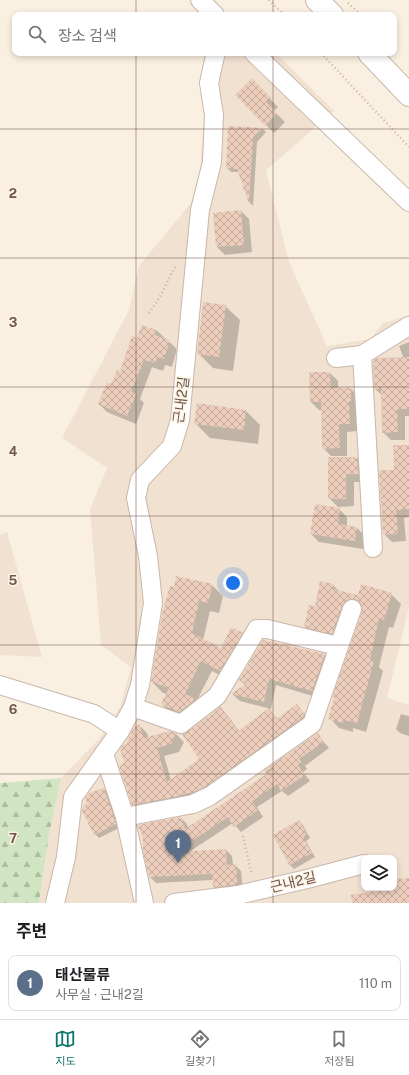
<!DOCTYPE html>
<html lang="ko">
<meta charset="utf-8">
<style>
body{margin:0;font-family:"Public Sans","Noto Sans KR",sans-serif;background:#f6f6f6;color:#202124}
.controls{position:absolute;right:12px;bottom:12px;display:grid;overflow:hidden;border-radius:8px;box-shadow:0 2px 6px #0003}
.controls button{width:36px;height:36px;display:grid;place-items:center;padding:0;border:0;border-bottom:1px solid #e0e0e0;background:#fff;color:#202124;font:20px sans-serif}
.you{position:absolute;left:233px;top:583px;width:14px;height:14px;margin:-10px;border:3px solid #fff;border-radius:50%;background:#1a73e8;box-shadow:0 0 0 6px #1a73e833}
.badge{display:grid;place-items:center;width:26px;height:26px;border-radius:50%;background:#0f766e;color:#fff;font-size:13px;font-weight:700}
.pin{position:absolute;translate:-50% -33px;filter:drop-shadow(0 1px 2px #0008)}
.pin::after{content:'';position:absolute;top:21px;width:14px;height:12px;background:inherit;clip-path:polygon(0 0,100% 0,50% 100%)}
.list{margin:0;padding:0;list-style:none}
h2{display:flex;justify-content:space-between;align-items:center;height:52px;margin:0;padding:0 16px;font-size:17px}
h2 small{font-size:13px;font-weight:400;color:#757577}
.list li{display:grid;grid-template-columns:26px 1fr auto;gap:12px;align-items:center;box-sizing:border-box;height:56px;margin:0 8px 8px;padding:0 8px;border:1px solid #e0e0e0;border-radius:8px}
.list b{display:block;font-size:15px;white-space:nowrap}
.list p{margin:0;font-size:13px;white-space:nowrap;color:#757577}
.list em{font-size:13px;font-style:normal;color:#757577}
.icon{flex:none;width:22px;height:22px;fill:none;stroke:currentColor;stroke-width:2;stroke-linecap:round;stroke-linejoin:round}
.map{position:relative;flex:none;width:409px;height:903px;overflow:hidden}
.search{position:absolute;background:#fff;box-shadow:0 2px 6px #0003;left:12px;right:12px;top:12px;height:44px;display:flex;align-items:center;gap:10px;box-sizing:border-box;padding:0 14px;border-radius:8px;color:#757577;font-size:15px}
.sheet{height:116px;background:#fff}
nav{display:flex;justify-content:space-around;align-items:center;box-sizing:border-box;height:56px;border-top:1px solid #e0e0e0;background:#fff;font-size:11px;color:#757577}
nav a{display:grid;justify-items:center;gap:2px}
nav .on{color:#0f766e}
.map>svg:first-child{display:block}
.residential{fill:#f1e1d1;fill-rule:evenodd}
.forest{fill:url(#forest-firs)}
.shadow{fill:#0003}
.building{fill:url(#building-cross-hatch)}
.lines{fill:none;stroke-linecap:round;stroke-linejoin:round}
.minor-casing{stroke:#c9b7aa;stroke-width:20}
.secondary-casing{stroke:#ceb9aa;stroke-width:24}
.path{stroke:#d1b19f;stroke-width:2.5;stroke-dasharray:1 3;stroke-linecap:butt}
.minor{stroke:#fff;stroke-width:18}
.secondary{stroke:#fff;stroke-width:22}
.grid{fill:none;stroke:#6f564b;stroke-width:1;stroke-opacity:0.55}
.labels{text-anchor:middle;stroke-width:3;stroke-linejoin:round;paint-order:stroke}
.street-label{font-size:14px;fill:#6f564b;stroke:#fdf4e7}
.grid-label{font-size:13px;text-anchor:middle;font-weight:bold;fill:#6f564b;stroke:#fdf4e7;stroke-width:3;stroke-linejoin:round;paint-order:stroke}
</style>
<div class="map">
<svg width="409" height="903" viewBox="0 0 409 903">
<defs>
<pattern id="forest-firs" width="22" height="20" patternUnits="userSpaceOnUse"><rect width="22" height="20" fill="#d1e5c2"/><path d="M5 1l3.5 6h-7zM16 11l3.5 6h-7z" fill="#aebca0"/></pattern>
<pattern id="building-cross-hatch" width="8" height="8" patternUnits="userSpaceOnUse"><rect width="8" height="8" fill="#edcebc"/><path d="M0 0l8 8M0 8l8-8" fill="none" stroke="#c4aa9b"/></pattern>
</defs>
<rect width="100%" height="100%" fill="#faf0e2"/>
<g class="residential">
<path d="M 204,53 L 276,53 L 334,111 L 266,170 L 289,262 L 327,346 L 370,339 L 383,323 L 409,315 L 409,607 L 387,698 L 409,705 L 409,903 L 39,903 L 49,835 L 61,778 L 100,738 L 120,707 L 131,667 L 101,645 L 90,509 L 107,468 L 62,438 L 129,310 L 139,266 L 191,203 L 200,171 L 205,100 L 202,74 ZM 364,858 L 394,858 L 394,888 L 364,888 Z"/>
<polygon points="7,532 42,657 0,655 0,535"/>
</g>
<polygon class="forest" points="61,778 49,835 39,903 0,903 0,783"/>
<g class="shadow">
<polygon points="252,80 278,107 274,111 285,122 274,133 236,95"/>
<polygon points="229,127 263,129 266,132 257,142 253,206 250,203 239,172 231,172 227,168"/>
<polygon points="241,211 249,219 252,252 225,255 217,247"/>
<polygon points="225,306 240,320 233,371 213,368 198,353"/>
<polygon points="156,330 177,349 172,367 165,365 163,371 152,367 140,399 144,403 136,424 107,412 99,404 121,372 138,340"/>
<polygon points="409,342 409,416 405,416 405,440 391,440 383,432 383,396 375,389 404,359 399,346"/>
<polygon points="330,373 338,381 338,389 351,389 359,397 357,409 357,431 347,432 347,456 331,456 323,448 322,410 319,410 311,402"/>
<polygon points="246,411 260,425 258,444 210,438 195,423"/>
<polygon points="409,446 409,517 404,518 406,541 392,542 384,534"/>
<polygon points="357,458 365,466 365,482 354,482 354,506 338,507 329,498"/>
<polygon points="339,509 347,517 347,526 357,528 365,536 363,549 319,542 311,534"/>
<polygon points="212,585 223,596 219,613 210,611 203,640 221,649 242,633 253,644 231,681 212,671 196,702 202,713 172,715 162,704 167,694 163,693 152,682 174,588"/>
<polygon points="333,585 340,592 359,596 391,594 401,604 393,628 389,627 379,667 383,671 366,732 353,728 353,732 339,728 330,718 363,613 363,608 360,608 342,643 314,636 305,627 316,607"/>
<polygon points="263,641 325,655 332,662 319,698 276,685 271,709 240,701 233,695 245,685 240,680"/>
<polygon points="297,706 305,714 312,723 186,804 141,813 133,804 125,764 129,744 139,725 147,733 149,738 169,732 176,734 184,742 179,752 164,756 171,780 201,759 220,708 228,716 239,731 269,710 278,719"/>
<polygon points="401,714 409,716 409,736 400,733 396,729"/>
<polygon points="317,734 329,748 305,766 307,769 303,772 310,781 288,796 282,791 257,807 263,817 241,832 233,823 189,852 226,850 232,856 233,865 235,865 241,871 243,890 220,893 214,887 213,880 156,883 150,877 181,818 187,824 188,828 268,775 265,772"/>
<polygon points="104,789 108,793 119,828 99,838 95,834 88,804"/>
<polygon points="299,821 303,825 310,838 306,841 315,857 294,869 290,865 274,835"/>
</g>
<g class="building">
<polygon points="252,78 271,98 266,102 277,113 265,126 235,95"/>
<polygon points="228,126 263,128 253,137 249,204 237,169 226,168"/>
<polygon points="241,210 244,245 216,247 213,213"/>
<polygon points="203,302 226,305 219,357 197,354"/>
<polygon points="142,325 156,330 155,335 170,340 164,359 157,357 155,363 144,360 131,392 136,394 127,416 98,404 107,382 111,384 117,370 120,371 132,336 137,338"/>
<polygon points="409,357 409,409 397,409 398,432 382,433 381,389 374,389 373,361 377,358"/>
<polygon points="309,372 330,372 331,388 351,388 351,401 349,401 350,424 339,424 340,448 322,449 321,402 310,402"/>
<polygon points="197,403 246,410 244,430 194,424"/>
<polygon points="393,445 409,445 409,509 396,510 398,534 383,535 379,470 394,470"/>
<polygon points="328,457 357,457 358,474 346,474 346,499 328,499"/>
<polygon points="315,504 340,508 338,524 357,527 355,541 310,534"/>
<polygon points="176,576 213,584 208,603 199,601 192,633 221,648 231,627 243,633 220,671 201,661 185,694 194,698 192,702 179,712 161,704 169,688 151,682 163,609 163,610 170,586 174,587"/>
<polygon points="320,581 334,584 333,589 358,595 361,584 392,593 384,620 379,618 370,660 374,661 357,723 344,720 343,723 328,719 334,698 332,697 362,612 362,607 360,602 355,599 350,599 345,601 342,606 332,634 304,627 309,605 315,606"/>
<polygon points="263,640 325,654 312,691 269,679 264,702 231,694 246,684 239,680"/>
<polygon points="297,704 304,714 303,717 205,787 196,791 178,796 132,805 119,765 124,763 120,749 124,744 128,743 127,740 135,726 139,724 144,738 169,731 176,733 171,744 157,748 167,782 199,759 182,734 187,732 221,707 238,731 269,708 277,719"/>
<polygon points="318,733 324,742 299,759 302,763 298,765 305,775 281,791 277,784 252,801 258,810 234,827 228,817 175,852 226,849 227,865 236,864 237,884 213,888 212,874 149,877 143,852 143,839 138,825 181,817 185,829 277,767 263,771"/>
<polygon points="104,788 116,824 94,835 82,811 83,806 87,804 85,798 89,793"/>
<polygon points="299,820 307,834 303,837 312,853 289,865 273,835"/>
<polygon points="409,878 409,903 352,903 351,895 388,889 388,888 394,888 394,879"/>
</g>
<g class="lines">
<defs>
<g id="minor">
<polyline points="200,0 215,15"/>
<polyline points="254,53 409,202"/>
<polyline points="336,358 362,355"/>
<polyline points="373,548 362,355 409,326"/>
<polyline points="0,685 94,714 120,731 73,797 66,857 55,903"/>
<polyline points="133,707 181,724 217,696 257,629 267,629 338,646"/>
<polyline points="120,731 133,707 140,685 153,603 148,556 136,498 140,480 172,446 180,420 200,210 212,162 214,115 209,83 215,56 216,53"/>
<polyline points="104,754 125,817 144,903"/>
<polyline points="125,817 193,804 210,796 312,724 352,609"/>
<polyline points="174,903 238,895 307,879 364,864"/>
</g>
<g id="secondary">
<polyline points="317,0 332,15"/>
<polyline points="369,53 409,95"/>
</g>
</defs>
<use href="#minor" class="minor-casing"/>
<use href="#secondary" class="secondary-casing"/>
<g class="path">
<polyline points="269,0 284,15"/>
<polyline points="348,3 361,15"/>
<polyline points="321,53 409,147"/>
<path d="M 149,313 C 154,306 159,299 163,291 C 167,283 172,271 177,265"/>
<polyline points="243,836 252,875"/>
</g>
<use href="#minor" class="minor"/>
<use href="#secondary" class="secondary"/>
</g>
<path class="grid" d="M 136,0 L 136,15M 273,0 L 273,15M 136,53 L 136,903M 273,53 L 273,903M 0,129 L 409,129M 0,258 L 409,258M 0,387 L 409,387M 0,516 L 409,516M 0,645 L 409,645M 0,774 L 409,774"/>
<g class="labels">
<g class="street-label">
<text transform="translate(181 400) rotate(-83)" y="5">근내2길</text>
<text transform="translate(293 882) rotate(-14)" y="5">근내2길</text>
</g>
</g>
<g class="grid-label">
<text x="13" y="198">2</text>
<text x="13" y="327">3</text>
<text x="13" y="456">4</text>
<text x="13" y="585">5</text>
<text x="13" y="714">6</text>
<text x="13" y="843">7</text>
</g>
</svg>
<div class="controls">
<button><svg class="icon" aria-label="layers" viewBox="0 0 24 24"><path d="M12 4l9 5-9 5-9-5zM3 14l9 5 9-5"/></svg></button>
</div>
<div class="you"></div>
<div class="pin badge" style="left:178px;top:863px;background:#5c6f8a">1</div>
<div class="search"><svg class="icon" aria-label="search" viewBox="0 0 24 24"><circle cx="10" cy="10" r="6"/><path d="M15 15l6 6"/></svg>장소 검색</div>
</div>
<section class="sheet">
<h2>주변<small></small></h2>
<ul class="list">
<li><span class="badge" style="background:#5c6f8a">1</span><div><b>태산물류</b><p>사무실 · 근내2길</p></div><em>110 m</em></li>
</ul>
</section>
<nav>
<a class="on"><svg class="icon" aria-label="map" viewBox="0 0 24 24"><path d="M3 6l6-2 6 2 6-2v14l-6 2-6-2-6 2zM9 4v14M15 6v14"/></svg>지도</a>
<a><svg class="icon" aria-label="directions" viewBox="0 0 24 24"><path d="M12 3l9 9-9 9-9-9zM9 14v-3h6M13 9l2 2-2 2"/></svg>길찾기</a>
<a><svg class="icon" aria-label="saved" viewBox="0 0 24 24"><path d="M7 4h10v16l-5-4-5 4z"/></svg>저장됨</a>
</nav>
